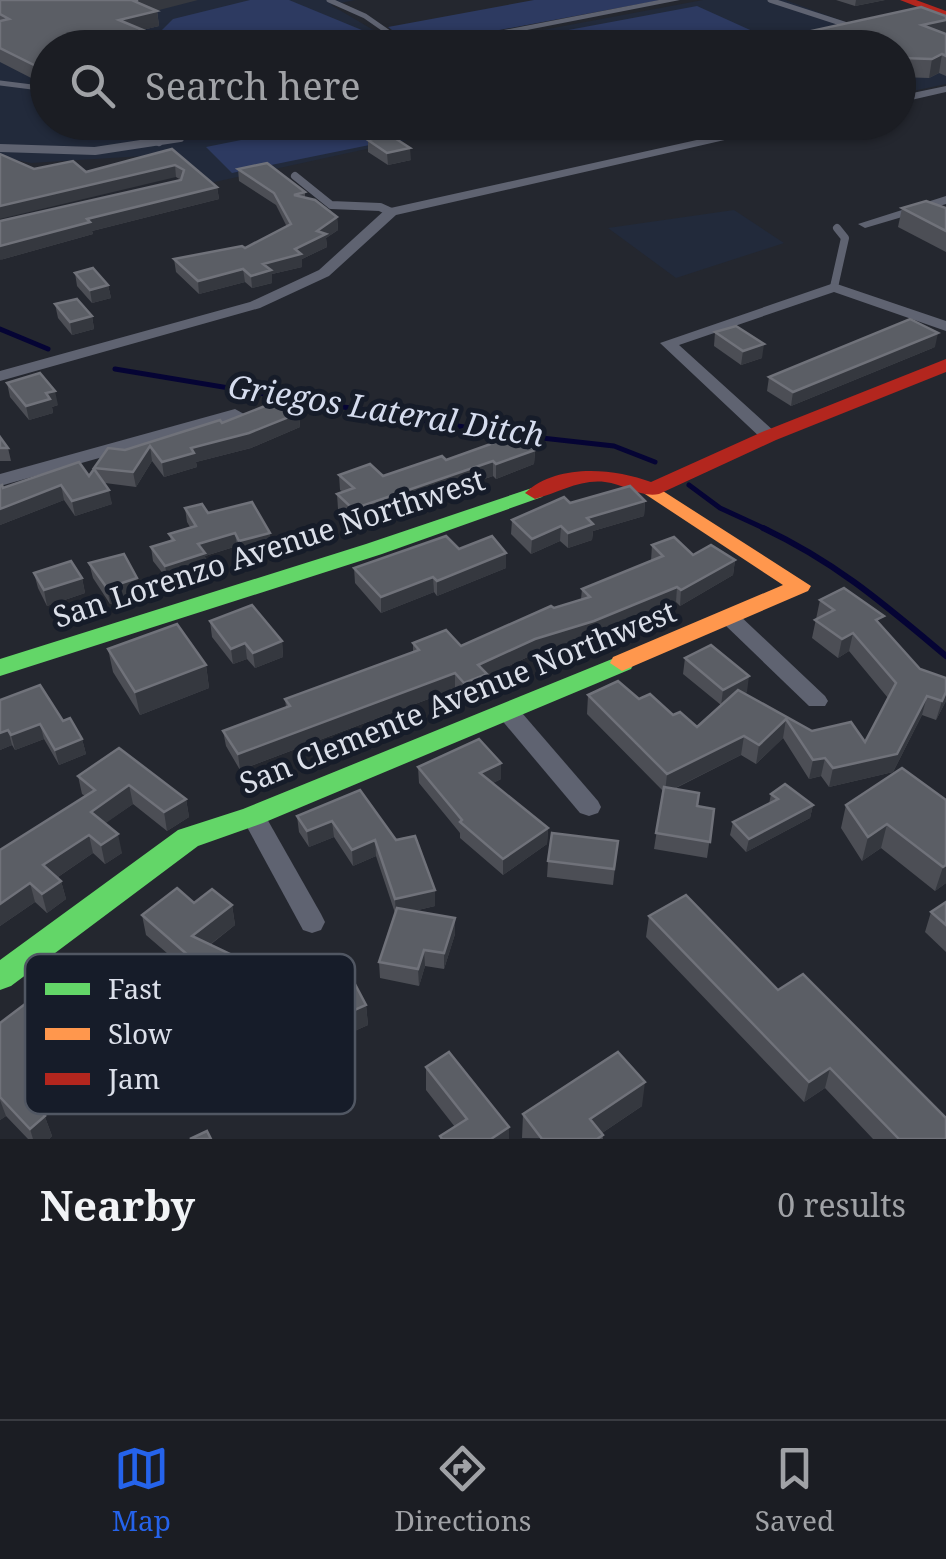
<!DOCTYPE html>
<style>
body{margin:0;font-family:"Noto Serif",serif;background:#282a30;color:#f1f3f6}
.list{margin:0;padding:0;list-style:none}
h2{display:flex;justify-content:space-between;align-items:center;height:130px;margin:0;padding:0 40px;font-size:42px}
h2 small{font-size:32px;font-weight:400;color:#a0a2a6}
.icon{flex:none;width:55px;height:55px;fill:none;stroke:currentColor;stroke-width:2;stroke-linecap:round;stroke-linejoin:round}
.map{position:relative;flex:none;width:946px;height:1139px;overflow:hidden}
.search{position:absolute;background:#1b1d23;box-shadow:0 2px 8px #0004;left:30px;right:30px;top:30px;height:110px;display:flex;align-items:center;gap:25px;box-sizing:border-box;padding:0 35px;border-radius:55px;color:#a0a2a6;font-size:38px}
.sheet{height:280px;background:#1b1d23}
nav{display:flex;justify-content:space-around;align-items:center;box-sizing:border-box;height:140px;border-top:2px solid #393b41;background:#1b1d23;font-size:28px;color:#a0a2a6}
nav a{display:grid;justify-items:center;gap:5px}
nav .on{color:#2563eb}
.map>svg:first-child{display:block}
.built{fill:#222a3b}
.green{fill:#2d3a61}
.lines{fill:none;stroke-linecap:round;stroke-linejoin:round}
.stream-far1{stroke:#050434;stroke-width:5}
.stream{stroke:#050434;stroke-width:6}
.lane-far1{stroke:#5f6371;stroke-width:5}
.lane{stroke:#5f6371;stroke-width:8}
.street{fill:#5f6371;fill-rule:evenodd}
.fast{fill:#63d668;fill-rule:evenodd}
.slow{fill:#ff974d;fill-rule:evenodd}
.jam{fill:#b3261e;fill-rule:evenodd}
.wall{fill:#4c4e55}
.shaded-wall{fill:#35383f}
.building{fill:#5b5e65;stroke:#70727a;stroke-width:2.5}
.labels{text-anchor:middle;stroke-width:10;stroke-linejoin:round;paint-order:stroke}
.street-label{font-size:30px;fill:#dce0ea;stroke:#161c29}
.water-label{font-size:32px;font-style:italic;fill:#d5dcee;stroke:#161c29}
.key{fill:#161c29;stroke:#515763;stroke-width:2.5}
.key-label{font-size:28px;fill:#dce0ea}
</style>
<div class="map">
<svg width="946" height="1139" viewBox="0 0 946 1139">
<rect width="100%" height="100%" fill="#24272f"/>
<g class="built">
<polygon points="0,0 355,0 331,5 397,44 411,47 48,48 48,122 486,123 210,183 175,154 31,163 0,157"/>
<polygon points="703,0 785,0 848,23 946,23 946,84 899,94 898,48 446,48"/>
<polygon points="734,210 784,243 676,278 608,228"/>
</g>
<g class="green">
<polygon points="250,0 289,0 369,33 365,40 338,47 155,48 148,44 173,19"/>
<polygon points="534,0 661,0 419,45 409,43 388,27"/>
<polygon points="697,6 768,38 719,48 515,48 504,42"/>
<polygon points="331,122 378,123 399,139 232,173 206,147"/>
</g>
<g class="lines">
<g class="stream-far1">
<polyline points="0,329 48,349"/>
<polyline points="115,369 506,434 614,446 655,462"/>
<polyline points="689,485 720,508 768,530"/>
</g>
<path class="stream" d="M 763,528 C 837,563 884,604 946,656"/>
<g class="lane-far1">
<polyline points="329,0 365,16 411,48"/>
<polyline points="770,0 850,26"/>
<polyline points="369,48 397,40"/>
<polyline points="0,83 48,89"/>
<polyline points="120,122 155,140"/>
<polyline points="163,122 189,135"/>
<polyline points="167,140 252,122"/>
</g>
<g class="lane">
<polyline points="150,138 159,142"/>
<polyline points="0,148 95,151 180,138"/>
<polyline points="295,176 331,205 380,207 391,212"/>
<polyline points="834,287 845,238 837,228"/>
</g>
<g class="street">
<polygon points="659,0 680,0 435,48 421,46"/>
<polygon points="946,86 946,92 898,103 898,96"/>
<polygon points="778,122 803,122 396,215 329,276 260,308 0,381 0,371 250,302 319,270 386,209"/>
<polygon points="946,196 946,204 865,228 858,224"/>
<polygon points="834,283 946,321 946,331 834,292 679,345 775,432 778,436 775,440 763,440 660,343"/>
<polygon points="235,409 244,414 241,418 0,486 0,474"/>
<polygon points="730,611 737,613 825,696 828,701 825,706 809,706 723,623 720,618"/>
<polygon points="508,704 516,706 598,801 601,807 598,813 589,816 580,813 500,718 497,712 500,706"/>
<polygon points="253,807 262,810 321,914 325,922 321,930 312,933 303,930 241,816 244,810"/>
</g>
<g class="fast">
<polygon points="535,487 545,493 542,497 382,554 0,676 0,659 366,544"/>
<polygon points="622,655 634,663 631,669 263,823 198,846 11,986 0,990 0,960 178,830 243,809"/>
</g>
<polygon class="slow" points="652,484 811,586 808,591 622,671 610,663 613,657 783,585 645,494 642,490 645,486"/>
<g class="jam">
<polygon points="900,0 916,0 946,11 946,18"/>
<path d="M 946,359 L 946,372 L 776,440 L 659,494 C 641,498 624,484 605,482 C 580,479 558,493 535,499 L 525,493 C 557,463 613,468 651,482 L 762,432 Z"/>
</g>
</g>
<g class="wall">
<polygon points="0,0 157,10 159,26 142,30 145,45 48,48 37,81 0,62"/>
<polygon points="836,0 885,0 855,6"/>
<polygon points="946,16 946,76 939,73 929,78 898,77 898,48 809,43 811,31"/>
<polygon points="368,140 411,160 388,165 368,152"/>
<polygon points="172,149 217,187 219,199 92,231 93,234 0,260 181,180 176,177 34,169 86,172"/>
<polygon points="238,169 305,192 305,198 337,217 338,230 326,238 327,247 302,259 302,267 272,274 272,283 252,288 245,282 199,294 176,272 174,259 245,248 287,227 276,205 239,181"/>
<polygon points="902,208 946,208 946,252 898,227"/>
<polygon points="75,273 108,285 111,298 92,303 77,286"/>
<polygon points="55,304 92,316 94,329 72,335 58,318"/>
<polygon points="715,332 762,358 741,365 714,346"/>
<polygon points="935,347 791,406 767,391 769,377"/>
<polygon points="7,383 58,405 52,407 53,413 29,420 10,397"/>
<polygon points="299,413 300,427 251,448 196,462 197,467 164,477 152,461 136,487 105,483 112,504 75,516 64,500 0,525 0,486 3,488 89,476 94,468 125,450 222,423"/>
<polygon points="0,437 8,448 11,461 0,461"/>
<polygon points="535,450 534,464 496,479 493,476 354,524 338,509 337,494 343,492 340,490 339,475 383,476 446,460"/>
<polygon points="645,501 644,516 593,531 592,540 568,548 560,541 531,554 511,534 512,520 570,503"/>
<polygon points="185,508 208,513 271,547 241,554 237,546 205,556 207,567 168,580 153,561 151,547 171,541 169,534 190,527 187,522"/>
<polygon points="652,545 693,555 735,560 733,575 680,606 676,602 593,637 534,654 487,676 487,689 464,699 455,689 240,770 226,746 223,731 286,707 285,699 413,652 413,643 461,646 554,608 581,599 582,589 651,561"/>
<polygon points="459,549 506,568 437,596 434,592 381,613 355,583 354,568"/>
<polygon points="89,563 137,578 140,593 110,604 93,578"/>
<polygon points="34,573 82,578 85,593 47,606 38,588"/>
<polygon points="820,600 882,626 946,701 936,720 922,715 893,772 829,787 821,776 809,779 783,738 756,764 741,755 674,789 698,806 714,809 707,858 654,849 663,791 587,714 588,695 639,699 697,727 721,705 683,674 685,658 747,692 744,693 812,731 865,742 888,698 849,651 838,658 812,638"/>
<polygon points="210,621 282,641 283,657 255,668 247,659 233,664 212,637"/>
<polygon points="108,649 206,665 209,688 140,715 113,672"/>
<polygon points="0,700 63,721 82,739 86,754 59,765 44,739 15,750 12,745 0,750"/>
<polygon points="119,748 186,799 189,817 167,831 133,804 105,823 122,853 105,864 93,853 58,877 61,881 66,899 47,913 35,902 0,926 0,850 85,796 82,794 78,776"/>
<polygon points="418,767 501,779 493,783 548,828 547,844 503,875 460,838 460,833 419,783"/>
<polygon points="360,790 396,840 435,890 435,906 414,911 455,934 444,969 425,966 419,986 380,978 379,962 395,913 376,856 353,866 334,837 309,847 299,832 297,816"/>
<polygon points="771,794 813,805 810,818 746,852 730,835 733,822 769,804"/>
<polygon points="946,800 946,883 935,891 881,848 862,861 841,828 846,805"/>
<polygon points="618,841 613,885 547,877 548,861"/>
<polygon points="946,902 946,952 925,932 931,912"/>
<polygon points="194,903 232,905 235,925 210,945 276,976 318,982 366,1005 368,1025 285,1062 255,999 235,1024 178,996 174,976 182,966 146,935 142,915"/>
<polygon points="649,916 778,990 946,1139 873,1139 825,1088 804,1102 646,937"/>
<polygon points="148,1007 152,1028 45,1117 52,1136 49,1139 28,1139 6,1116 0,1120 0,1023 30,1008"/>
<polygon points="426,1067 509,1139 440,1139 440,1136 455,1127 426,1090"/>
<polygon points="642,1106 602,1133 603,1139 522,1138 523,1114"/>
</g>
<g class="shaded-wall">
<polygon points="138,0 198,0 136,16 134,1"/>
<polygon points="856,0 885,0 855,6"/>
<polygon points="157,11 159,26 121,35 119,20"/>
<polygon points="946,20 946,37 922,25"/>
<polygon points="143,30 145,45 137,48 120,36"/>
<polygon points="942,54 939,73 929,78 932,59"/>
<polygon points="48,63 48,79 37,81 34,65"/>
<polygon points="410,148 411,160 388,165 387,153"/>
<polygon points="175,165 176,177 0,219 0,206"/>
<polygon points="217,187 219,199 92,231 93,234 0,260 0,246 87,219"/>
<polygon points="337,217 338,230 326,238 327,247 302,259 302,267 272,274 272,283 252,288 251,276 263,264 295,249 317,231"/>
<polygon points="243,269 245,282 199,294 198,281"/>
<polygon points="108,285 111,298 92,303 90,290"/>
<polygon points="92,316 94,329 72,335 70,322"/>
<polygon points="938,333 935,347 791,406 793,392"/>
<polygon points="764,344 762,358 741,365 743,351"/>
<polygon points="55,391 58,405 52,407 53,413 29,420 26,406 46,393"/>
<polygon points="299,413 300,427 251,448 196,462 197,467 164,477 162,462 191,448"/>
<polygon points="150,446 152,461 136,487 133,472"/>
<polygon points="535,450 534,464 496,479 496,464"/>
<polygon points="493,461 493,476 354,524 353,509"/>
<polygon points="61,485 64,500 0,525 0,509"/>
<polygon points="109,490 112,504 75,516 72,501"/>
<polygon points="645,501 644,516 593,531 592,540 568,548 568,533 587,518"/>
<polygon points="561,526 560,541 531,554 532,539"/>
<polygon points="235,533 237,546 205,556 207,567 168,580 165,566 198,544"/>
<polygon points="270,533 271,547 241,554 239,541"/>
<polygon points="506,553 506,568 437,596 437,581"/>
<polygon points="735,560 733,575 680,606 681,590"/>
<polygon points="433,577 434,592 381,613 381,597"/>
<polygon points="82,578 85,593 47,606 44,590"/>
<polygon points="137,578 140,593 110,604 107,588"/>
<polygon points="677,587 676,602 593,637 534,654 487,676 487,689 464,699 464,683 478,665 535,639"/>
<polygon points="853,633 849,651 838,658 842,639"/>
<polygon points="282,641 283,657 255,668 253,653"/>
<polygon points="245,643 247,659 233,664 231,649"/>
<polygon points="206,665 209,688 140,715 135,692"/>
<polygon points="455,673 455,689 240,770 238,754"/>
<polygon points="749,676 747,692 721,706 723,690"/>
<polygon points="946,692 946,701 936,720 942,701"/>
<polygon points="927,696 922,715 893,772 829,787 833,768"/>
<polygon points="786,719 783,738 756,764 759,745"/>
<polygon points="40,724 44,739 15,750 11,735"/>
<polygon points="8,730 12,745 0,750 0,733"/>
<polygon points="744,736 741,755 665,793 667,774"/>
<polygon points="82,739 86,754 59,765 55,750"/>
<polygon points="825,758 821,776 809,779 813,760"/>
<polygon points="501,763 501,779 480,789 480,773"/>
<polygon points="129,785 133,804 96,830 91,812"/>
<polygon points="186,799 189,817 167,831 164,812"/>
<polygon points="813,805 810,818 746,852 749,839"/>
<polygon points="332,821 334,837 309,847 307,831"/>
<polygon points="887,824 881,848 862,861 868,837"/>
<polygon points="548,828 547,844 503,875 503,859"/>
<polygon points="118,834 122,853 105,864 101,845"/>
<polygon points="89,835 93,853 49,883 43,865"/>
<polygon points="375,840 376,856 353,866 352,850"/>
<polygon points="946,865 946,883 935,891 943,867"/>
<polygon points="61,881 66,899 47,913 42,894"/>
<polygon points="30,883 35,902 0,926 0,904"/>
<polygon points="435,890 435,906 396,915 395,899"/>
<polygon points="232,905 235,925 195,956 192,936"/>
<polygon points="455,918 455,934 444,969 444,953"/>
<polygon points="424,950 425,966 419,986 418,969"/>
<polygon points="252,979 255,999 235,1024 232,1004"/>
<polygon points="366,1005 368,1025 285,1062 282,1042"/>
<polygon points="148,1007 152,1028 45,1117 52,1136 49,1139 33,1139 30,1129 32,1102"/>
<polygon points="830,1068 825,1088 804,1102 809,1082"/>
<polygon points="645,1082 642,1106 593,1139 590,1119"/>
<polygon points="0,1100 6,1116 0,1120"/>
<polygon points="509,1127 509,1139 491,1139"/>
</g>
<g class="building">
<polygon points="0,0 138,0 134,1 157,11 119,20 143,30 120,36 148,48 48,48 48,63 34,65 0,48 0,21 9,19 0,14"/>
<polygon points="921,7 946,16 946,20 922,25 946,34 946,56 942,54 932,59 901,58 898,57 898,48 788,48 831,39 811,31"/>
<polygon points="390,135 410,148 387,153 368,140"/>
<polygon points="172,149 217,187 87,219 90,222 0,246 0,221 181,180 184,170 175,165 0,206 0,154 34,169 73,161 86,172"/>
<polygon points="267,163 305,192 294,195 315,200 337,217 317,231 326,234 295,249 301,254 263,264 271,270 251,276 243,269 198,281 174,259 242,246 245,248 291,224 274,193 238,169"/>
<polygon points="926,201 946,208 946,231 902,208"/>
<polygon points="93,268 108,285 90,290 75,273"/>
<polygon points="77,299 92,316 70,322 55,304"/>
<polygon points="910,319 938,333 793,392 769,377"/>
<polygon points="736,326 764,344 743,351 715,332"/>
<polygon points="40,373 55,391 46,393 50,399 26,406 7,383"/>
<polygon points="280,400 299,413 249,433 191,448 194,453 162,462 150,446 133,472 94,468 108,448 125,450 220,420 222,423"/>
<polygon points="516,435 535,450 496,464 493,461 353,509 337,494 354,488 339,475 370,464 383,476 442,456 446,460"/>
<polygon points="0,437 8,448 0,448"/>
<polygon points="79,462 89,476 94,469 109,490 72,501 61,485 0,509 0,486 2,485 3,488"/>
<polygon points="630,486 645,501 587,518 593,524 568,533 561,526 532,539 512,520 564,497 570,503"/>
<polygon points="252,502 270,533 239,541 235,533 198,544 205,553 165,566 151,547 174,540 169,534 196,526 185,508 202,504 208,513"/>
<polygon points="446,536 459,549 492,536 506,553 437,581 433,577 381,597 354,568"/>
<polygon points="674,537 693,555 711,545 735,560 681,590 677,587 594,621 535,639 478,665 487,674 464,683 455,673 238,754 223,731 290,706 285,699 419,650 413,643 446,630 461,646 551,606 554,608 590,597 582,589 663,556 652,545"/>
<polygon points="124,554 137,578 107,588 89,563"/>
<polygon points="71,561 82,578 44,590 34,573"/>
<polygon points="844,588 884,616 876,620 920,669 946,678 946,692 942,701 927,696 897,754 833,768 825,758 813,760 786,719 759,745 744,736 667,774 588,695 618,681 639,699 650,694 673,715 680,712 697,727 738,690 812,731 851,722 865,742 896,683 853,633 842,639 815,620 834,610 820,600"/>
<polygon points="252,605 282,641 253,653 245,643 231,649 210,621"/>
<polygon points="177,624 206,665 135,692 108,649"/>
<polygon points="711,645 749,676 723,690 685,658"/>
<polygon points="40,685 63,721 70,718 82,739 55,750 40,724 11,735 8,730 0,733 0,700"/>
<polygon points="479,739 501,763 480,773 548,828 503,859 460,822 462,820 418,767"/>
<polygon points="119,748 186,799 164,812 129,785 91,812 118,834 101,845 89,835 43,865 61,881 42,894 30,883 0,904 0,850 95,790 78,776"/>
<polygon points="902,768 946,800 946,865 943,867 887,824 868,837 846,805"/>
<polygon points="785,784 813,805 749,839 733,822 778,799 771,794"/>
<polygon points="664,787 699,793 697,806 714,809 710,842 656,833"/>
<polygon points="360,790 396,840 415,836 435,890 395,899 375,840 352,850 332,821 307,831 297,816"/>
<polygon points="552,833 618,841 614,869 548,861"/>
<polygon points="177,888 194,903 212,889 232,905 192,936 276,976 308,963 318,982 347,969 366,1005 282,1042 252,979 232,1004 174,976 190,957 142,915"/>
<polygon points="686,895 778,990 803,974 946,1118 946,1139 899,1139 830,1068 809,1082 649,916"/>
<polygon points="946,902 946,925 931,912"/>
<polygon points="397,908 455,918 444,953 424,950 418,969 379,962"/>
<polygon points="95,959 148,1007 32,1102 45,1116 30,1129 0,1097 0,1023 25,1004 30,1008"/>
<polygon points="449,1052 509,1127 491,1139 442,1139 440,1136 467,1119 426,1067"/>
<polygon points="618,1052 645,1082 590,1119 603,1135 597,1139 542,1139 523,1114"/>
<polygon points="207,1131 211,1139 190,1139"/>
</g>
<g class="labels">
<g class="street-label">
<text transform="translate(269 549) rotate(-18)" y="10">San Lorenzo Avenue Northwest</text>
<text transform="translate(458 698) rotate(-22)" y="10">San Clemente Avenue Northwest</text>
</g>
<g class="water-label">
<text transform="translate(386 411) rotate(9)" y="11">Griegos Lateral Ditch</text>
</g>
</g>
<rect x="25" y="954" width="330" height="160" rx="15" class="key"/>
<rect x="45" y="983" width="45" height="12" fill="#63d668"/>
<rect x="45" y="1028" width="45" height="12" fill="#ff974d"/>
<rect x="45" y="1073" width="45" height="12" fill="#b3261e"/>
<g class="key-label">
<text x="108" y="999">Fast</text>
<text x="108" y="1044">Slow</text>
<text x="108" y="1089">Jam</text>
</g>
</svg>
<div class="search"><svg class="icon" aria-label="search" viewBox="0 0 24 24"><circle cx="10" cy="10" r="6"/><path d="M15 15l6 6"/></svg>Search here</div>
</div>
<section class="sheet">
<h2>Nearby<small>0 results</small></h2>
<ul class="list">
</ul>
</section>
<nav>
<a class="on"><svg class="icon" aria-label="map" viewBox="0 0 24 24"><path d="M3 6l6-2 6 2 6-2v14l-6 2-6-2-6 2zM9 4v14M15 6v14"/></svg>Map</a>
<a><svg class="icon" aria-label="directions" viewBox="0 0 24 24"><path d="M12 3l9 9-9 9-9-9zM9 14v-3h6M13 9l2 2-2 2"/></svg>Directions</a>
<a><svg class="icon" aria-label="saved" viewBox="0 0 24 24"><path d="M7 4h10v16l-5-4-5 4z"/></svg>Saved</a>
</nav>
